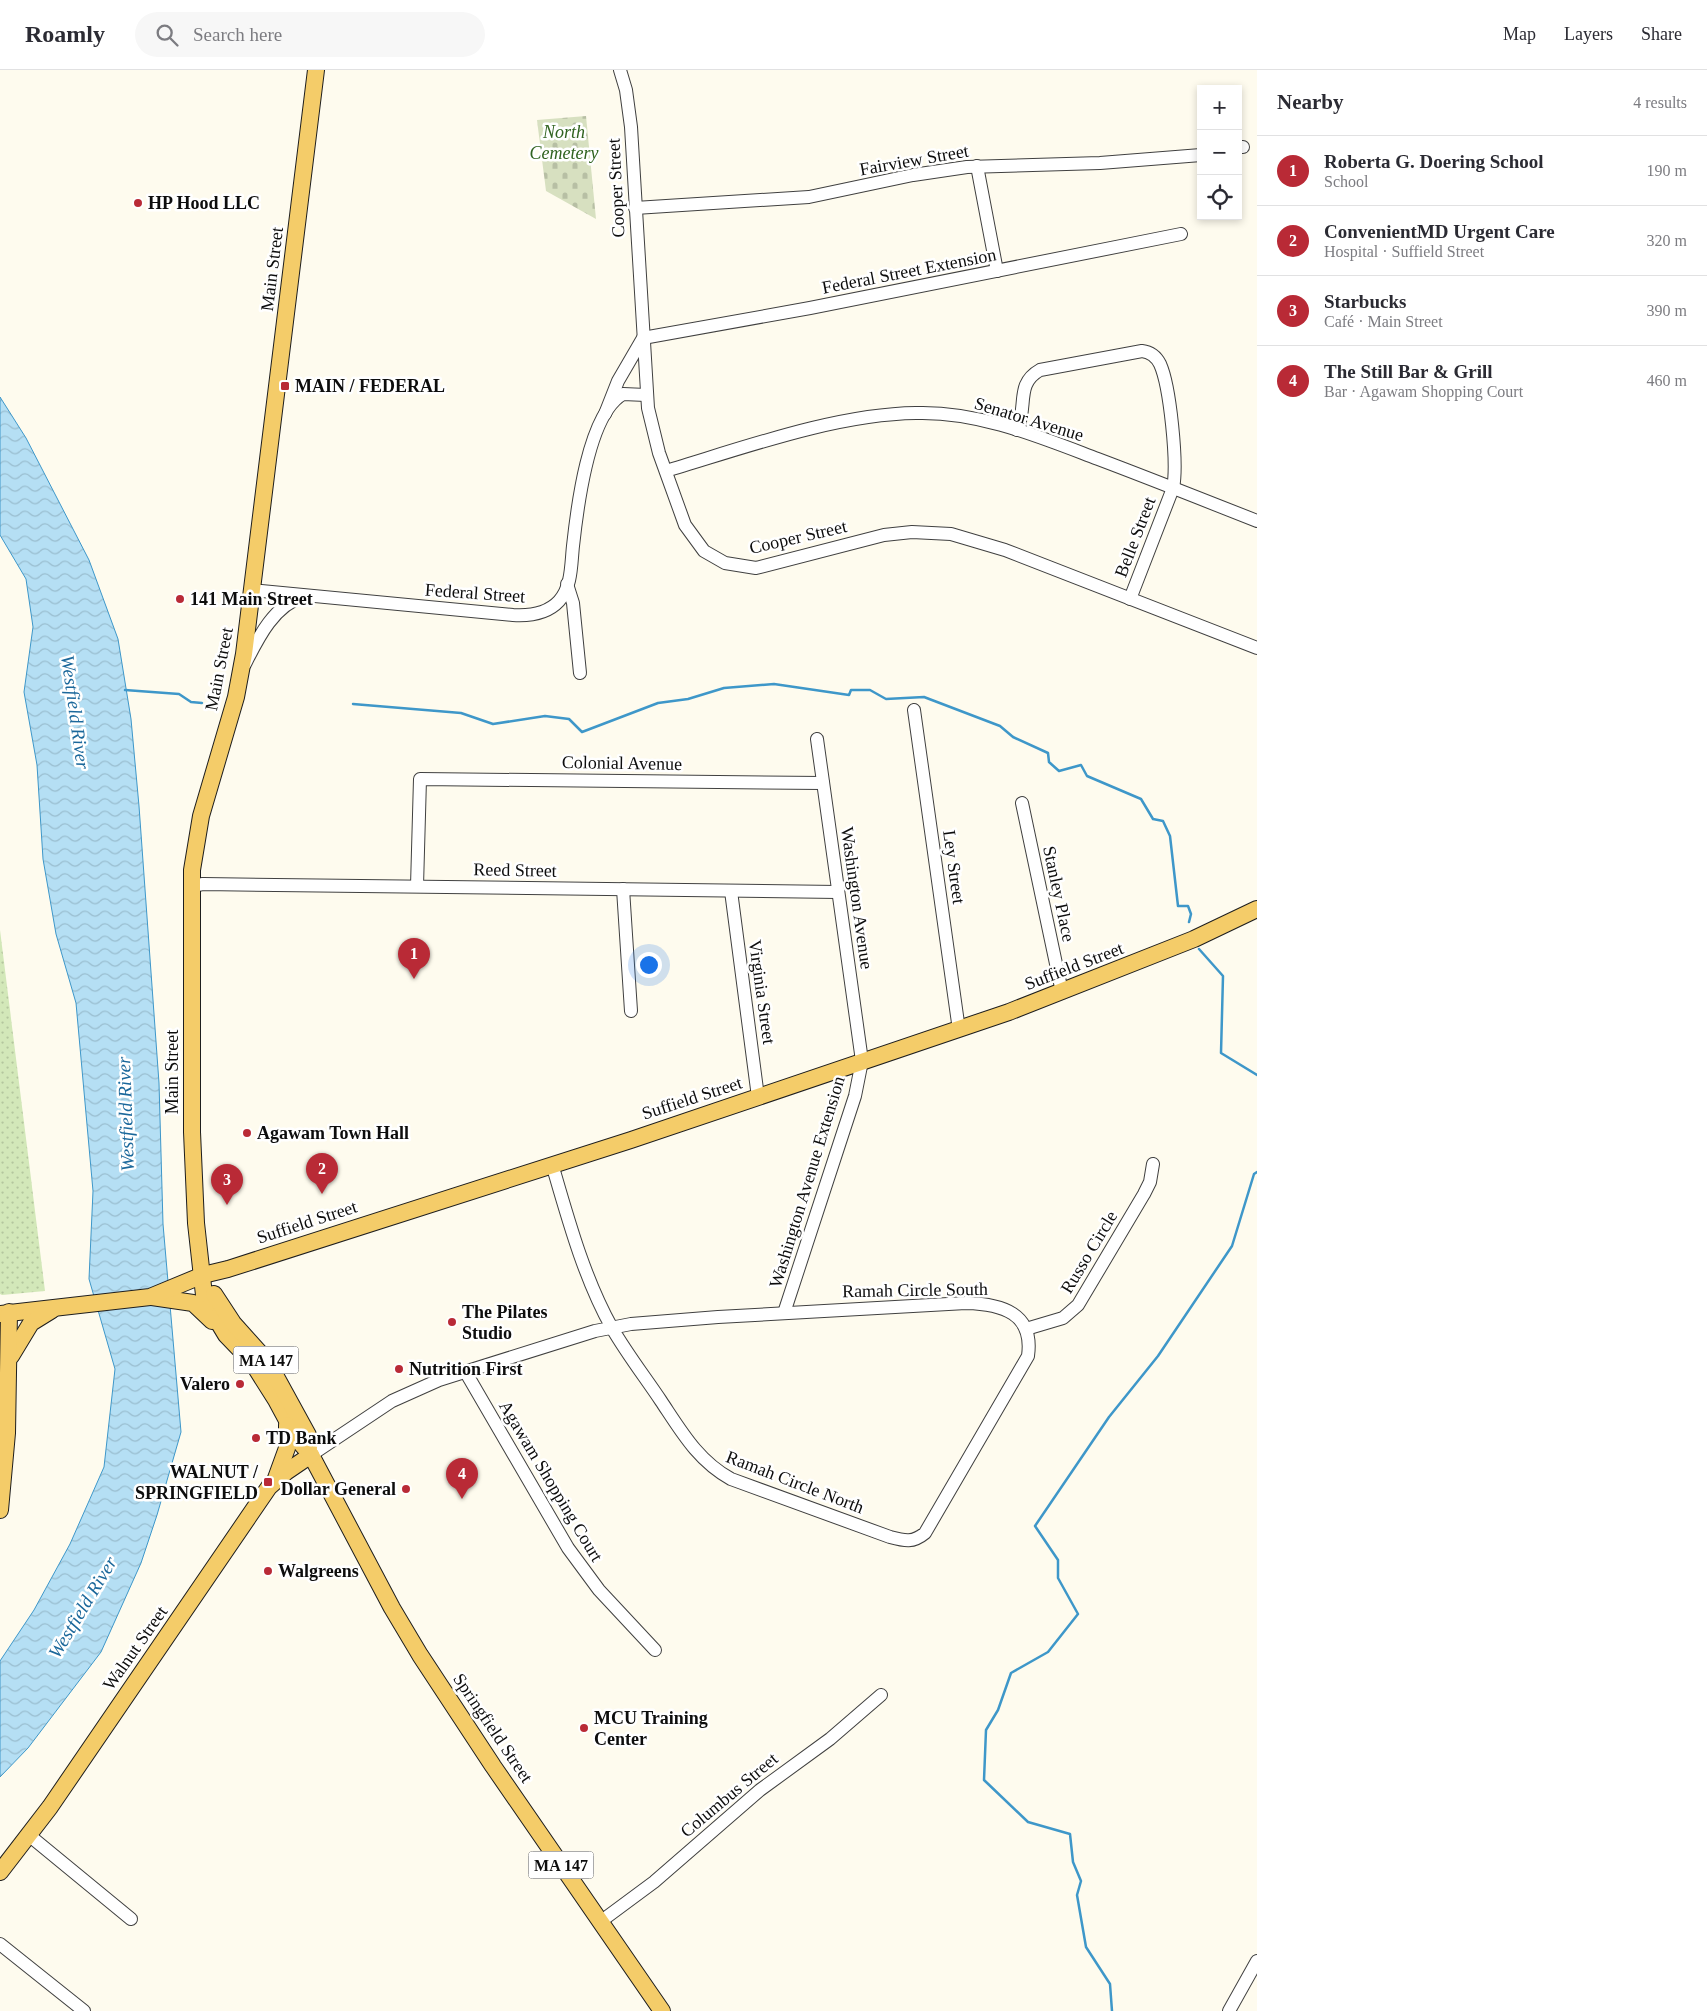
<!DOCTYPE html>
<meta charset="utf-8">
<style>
body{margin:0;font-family:Georgia,serif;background:#f7f7f7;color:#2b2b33}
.controls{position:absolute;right:15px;top:15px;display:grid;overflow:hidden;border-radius:0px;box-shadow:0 2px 8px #0003}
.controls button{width:45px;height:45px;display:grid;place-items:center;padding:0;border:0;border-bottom:1px solid #e1e1e2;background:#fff;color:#2b2b33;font:25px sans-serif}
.you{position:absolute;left:648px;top:894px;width:18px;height:18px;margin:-12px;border:4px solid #fff;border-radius:50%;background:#1a73e8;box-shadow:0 0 0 8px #1a73e833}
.badge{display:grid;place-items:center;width:32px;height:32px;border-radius:50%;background:#b92a36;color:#fff;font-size:16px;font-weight:700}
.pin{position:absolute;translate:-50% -41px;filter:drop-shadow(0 1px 2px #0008)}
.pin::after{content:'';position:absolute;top:26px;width:18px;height:15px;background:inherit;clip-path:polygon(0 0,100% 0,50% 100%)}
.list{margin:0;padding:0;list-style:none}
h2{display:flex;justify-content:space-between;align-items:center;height:65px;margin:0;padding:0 20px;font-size:21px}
h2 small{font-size:16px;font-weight:400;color:#7c7c81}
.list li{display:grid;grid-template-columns:32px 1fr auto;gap:15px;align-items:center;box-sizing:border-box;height:70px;padding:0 20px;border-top:1px solid #e1e1e2}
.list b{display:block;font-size:19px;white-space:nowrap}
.list p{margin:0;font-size:16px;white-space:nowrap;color:#7c7c81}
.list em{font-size:16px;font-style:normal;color:#7c7c81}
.icon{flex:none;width:28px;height:28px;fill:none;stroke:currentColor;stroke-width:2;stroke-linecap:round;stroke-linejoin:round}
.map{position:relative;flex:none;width:1257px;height:1941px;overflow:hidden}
header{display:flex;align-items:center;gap:30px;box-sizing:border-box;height:70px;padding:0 25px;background:#fff;border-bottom:1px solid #e1e1e2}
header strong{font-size:24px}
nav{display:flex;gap:28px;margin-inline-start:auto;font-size:18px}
.search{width:350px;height:45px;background:#f7f7f7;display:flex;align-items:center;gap:12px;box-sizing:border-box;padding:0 18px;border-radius:28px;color:#7c7c81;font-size:19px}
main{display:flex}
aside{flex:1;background:#fff}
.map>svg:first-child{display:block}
.grass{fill:url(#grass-dots)}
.cemetery{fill:url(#cemetery-stones)}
.water{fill:url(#water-waves);stroke:#3e97c9}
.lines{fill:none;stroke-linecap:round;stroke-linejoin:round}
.stream{stroke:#3e97c9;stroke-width:2.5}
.minor-casing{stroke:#404040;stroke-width:14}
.major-casing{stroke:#1e1e1e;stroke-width:18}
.minor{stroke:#fff;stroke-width:12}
.major{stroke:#f4cc69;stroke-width:16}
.poi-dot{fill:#b92a36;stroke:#fff;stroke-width:2}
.labels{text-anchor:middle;stroke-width:5;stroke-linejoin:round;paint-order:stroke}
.shield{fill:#fff;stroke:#565656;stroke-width:1}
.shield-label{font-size:16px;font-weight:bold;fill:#0d0d0d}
.park-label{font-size:18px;font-style:italic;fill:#306320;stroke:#fff}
.street-label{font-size:18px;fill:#0d0d0d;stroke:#fff}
.poi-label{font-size:18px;font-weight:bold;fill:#0d0d0d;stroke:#fff;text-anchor:start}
.water-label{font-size:19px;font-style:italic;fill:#1b689b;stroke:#fff}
</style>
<header>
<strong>Roamly</strong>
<div class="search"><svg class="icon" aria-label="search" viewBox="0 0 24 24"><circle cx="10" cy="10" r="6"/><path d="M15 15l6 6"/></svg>Search here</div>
<nav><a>Map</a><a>Layers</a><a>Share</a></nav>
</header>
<main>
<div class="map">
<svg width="1257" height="1941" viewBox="0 0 1257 1941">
<defs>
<pattern id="grass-dots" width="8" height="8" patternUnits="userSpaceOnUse" patternTransform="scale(1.25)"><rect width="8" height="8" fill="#d3e8b9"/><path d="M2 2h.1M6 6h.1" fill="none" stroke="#b4c69e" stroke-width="1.8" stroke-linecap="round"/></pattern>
<pattern id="cemetery-stones" width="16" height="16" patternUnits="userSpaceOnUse" patternTransform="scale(1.25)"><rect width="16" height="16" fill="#d7e0c0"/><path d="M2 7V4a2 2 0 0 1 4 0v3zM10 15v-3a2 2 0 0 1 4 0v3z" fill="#b7bfa4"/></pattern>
<pattern id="water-waves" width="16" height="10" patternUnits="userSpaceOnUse" patternTransform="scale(1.25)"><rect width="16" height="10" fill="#b5dff4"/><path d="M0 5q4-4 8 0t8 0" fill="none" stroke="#9abed0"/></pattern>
</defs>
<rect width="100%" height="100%" fill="#fefbee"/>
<polygon class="grass" points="0,860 45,1221 2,1225 0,1224"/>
<polygon class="cemetery" points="586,46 596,149 546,121 537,50"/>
<polygon class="water" points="0,327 26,368 89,490 118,569 131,649 139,736 159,1013 163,1154 181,1362 157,1445 141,1493 101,1582 28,1678 0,1707 0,1591 34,1540 70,1474 104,1397 115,1299 89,1209 93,1121 76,933 56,864 43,789 37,695 24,622 33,557 26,509 0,465"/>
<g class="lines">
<g class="stream">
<polyline points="125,620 179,624 191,632 202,633"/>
<polyline points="353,634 461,643 493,654 545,646 569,649 582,662 658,633 688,629 724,618 774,614 849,625 851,620 870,620 886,629 924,627 1000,656 1013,667 1048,683 1049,692 1059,701 1081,695 1087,706 1141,729 1153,749 1163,751 1170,766 1178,836 1188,836 1191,844 1189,852"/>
<polyline points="1199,879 1223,906 1221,983 1257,1005"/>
<polyline points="1112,1941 1110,1914 1086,1877 1077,1825 1081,1811 1073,1792 1070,1764 1028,1752 984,1710 986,1660 998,1640 1011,1603 1048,1582 1078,1544 1058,1508 1058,1490 1035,1456 1109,1347 1158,1286 1232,1176 1254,1104 1257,1102"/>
</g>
<defs>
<g id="minor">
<polyline points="620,0 626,20 631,57 648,338 659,383 685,455 704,481 725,493 756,498 884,465 912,462 951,464 1005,480 1257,578"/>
<polyline points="1238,77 1243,77"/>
<polyline points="977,96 997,201"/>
<polyline points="635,138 809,127 913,105 967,97 1100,93 1201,85"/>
<polyline points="605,344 618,311 643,268 810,238 1181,164"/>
<path d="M 1017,360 C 1028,336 1015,314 1040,300 L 1142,281 C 1150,282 1156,286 1160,294 C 1170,316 1178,394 1173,418 L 1130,529"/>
<path d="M 666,401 C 743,378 836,344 916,343 C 979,341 1040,367 1098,389 C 1151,409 1204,430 1257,451"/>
<polyline points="567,514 573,533 580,603"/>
<path d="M 252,520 L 513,545 C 529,546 547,544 559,531 C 572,517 571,494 573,476 C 577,439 588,344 623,324 L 646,325"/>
<path d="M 245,594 C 258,568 274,535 304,526"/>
<polyline points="914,640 959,960"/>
<polyline points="1022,733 1062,922"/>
<polyline points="192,816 203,814 838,822"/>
<polyline points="417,816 420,709 823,713"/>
<polyline points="623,819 631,941"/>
<polyline points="731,821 758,1027"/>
<polyline points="784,1243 855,1026 862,991 817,669"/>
<polyline points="1026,1259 1063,1248 1078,1235 1144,1124 1150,1112 1153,1094"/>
<polyline points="465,1301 568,1478 599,1520 655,1580"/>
<path d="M 311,1385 L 392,1331 L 439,1310 L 595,1261 L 631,1254 L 718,1247 L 966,1233 C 1002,1234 1034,1243 1028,1286 L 925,1463 C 913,1473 905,1471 890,1467 L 731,1409 C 698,1391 681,1361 661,1331 C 645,1307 627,1284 612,1258 C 584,1208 568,1149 552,1094"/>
<polyline points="30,1766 131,1849"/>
<polyline points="600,1852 654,1812 760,1720 830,1669 881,1625"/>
<polyline points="0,1874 84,1941"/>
<polyline points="1229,1941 1257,1891"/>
</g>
<g id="major">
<polyline points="316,0 244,584 236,627 201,746 192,800 192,1062 196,1153 204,1225 211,1240 226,1265 252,1292 276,1330 297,1369 311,1385 392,1538 420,1585 493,1696 662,1941"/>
<polyline points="214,1224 233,1253 268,1292 308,1365 309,1378"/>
<polyline points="152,1227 193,1233 212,1251"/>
<polyline points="0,1244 150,1227 203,1205 228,1199 631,1070 1009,942 1194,869 1257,839"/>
<polyline points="11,1286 31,1253 52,1240"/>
<polyline points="275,1411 287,1378 287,1355"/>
<polyline points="0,1440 7,1363 9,1242"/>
<polyline points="0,1802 50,1737 269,1417 286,1402 311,1385"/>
</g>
</defs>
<use href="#minor" class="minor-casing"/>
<use href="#major" class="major-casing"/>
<use href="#minor" class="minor"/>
<use href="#major" class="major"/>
</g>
<g class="poi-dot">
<circle cx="138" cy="133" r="5"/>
<rect x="280" y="311" width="10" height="10" rx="2.5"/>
<circle cx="180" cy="529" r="5"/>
<circle cx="247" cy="1063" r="5"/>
<circle cx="452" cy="1252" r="5"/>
<circle cx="399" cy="1299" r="5"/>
<circle cx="240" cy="1314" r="5"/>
<circle cx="256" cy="1368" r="5"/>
<rect x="263" y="1407" width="10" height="10" rx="2.5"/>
<circle cx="406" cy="1419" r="5"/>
<circle cx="268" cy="1501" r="5"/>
<circle cx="584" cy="1658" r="5"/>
</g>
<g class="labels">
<g class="shield">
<rect x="233.5" y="1276.5" width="65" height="27" rx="4"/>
<rect x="528.5" y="1781.5" width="65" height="27" rx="4"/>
</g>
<g class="shield-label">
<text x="266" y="1296">MA 147</text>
<text x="561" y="1801">MA 147</text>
</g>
<g class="park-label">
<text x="564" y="68">North<tspan x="564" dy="21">Cemetery</tspan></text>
</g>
<g class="street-label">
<text transform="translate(914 90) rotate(-10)" y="6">Fairview Street</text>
<text transform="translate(616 118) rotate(-93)" y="6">Cooper Street</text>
<text transform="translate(272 199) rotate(-83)" y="6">Main Street</text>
<text transform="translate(909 201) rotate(-11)" y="6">Federal Street Extension</text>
<text transform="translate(1029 349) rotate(17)" y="6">Senator Avenue</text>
<text transform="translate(798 467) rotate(-13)" y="6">Cooper Street</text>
<text transform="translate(1135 467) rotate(-69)" y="6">Belle Street</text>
<text transform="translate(475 523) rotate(4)" y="6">Federal Street</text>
<text transform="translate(219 599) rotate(-79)" y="6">Main Street</text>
<text transform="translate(622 693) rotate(1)" y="6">Colonial Avenue</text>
<text transform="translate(954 797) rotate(82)" y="6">Ley Street</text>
<text transform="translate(515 800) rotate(1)" y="6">Reed Street</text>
<text transform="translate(1059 824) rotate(78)" y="6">Stanley Place</text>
<text transform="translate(857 828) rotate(82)" y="6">Washington Avenue</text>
<text transform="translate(1074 896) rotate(-21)" y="6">Suffield Street</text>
<text transform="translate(762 922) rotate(82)" y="6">Virginia Street</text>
<text transform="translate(172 1002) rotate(-90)" y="6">Main Street</text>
<text transform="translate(692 1028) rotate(-18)" y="6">Suffield Street</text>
<text transform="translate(807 1112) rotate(-73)" y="6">Washington Avenue Extension</text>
<text transform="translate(307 1152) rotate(-18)" y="6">Suffield Street</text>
<text transform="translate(1089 1182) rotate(-59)" y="6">Russo Circle</text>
<text transform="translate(915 1220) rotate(-1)" y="6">Ramah Circle South</text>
<text transform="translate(551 1411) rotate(59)" y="6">Agawam Shopping Court</text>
<text transform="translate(795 1412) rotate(21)" y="6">Ramah Circle North</text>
<text transform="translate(135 1578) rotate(-55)" y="6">Walnut Street</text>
<text transform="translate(493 1658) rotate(56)" y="6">Springfield Street</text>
<text transform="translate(729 1725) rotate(-40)" y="6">Columbus Street</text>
</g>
<g class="poi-label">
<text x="148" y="139">HP Hood LLC</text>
<text x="295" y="322">MAIN / FEDERAL</text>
<text x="190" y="535">141 Main Street</text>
<text x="257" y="1069">Agawam Town Hall</text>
<text x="462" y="1248">The Pilates<tspan x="462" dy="21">Studio</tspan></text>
<text x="409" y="1305">Nutrition First</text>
<text x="230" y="1320" text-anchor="end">Valero</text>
<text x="266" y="1374">TD Bank</text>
<text x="258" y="1408" text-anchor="end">WALNUT /<tspan x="258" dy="21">SPRINGFIELD</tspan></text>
<text x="396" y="1425" text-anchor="end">Dollar General</text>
<text x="278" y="1507">Walgreens</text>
<text x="594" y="1654">MCU Training<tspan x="594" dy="21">Center</tspan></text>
</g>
<g class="water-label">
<text transform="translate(76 642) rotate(82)" y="7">Westfield River</text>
<text transform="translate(125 1044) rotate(-92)" y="7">Westfield River</text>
<text transform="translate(82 1537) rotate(-59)" y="7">Westfield River</text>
</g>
</g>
</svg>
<div class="controls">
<button>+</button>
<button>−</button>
<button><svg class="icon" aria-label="locate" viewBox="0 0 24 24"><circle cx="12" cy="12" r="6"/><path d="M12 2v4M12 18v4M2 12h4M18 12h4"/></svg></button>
</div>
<div class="you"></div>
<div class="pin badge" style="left:414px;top:909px">1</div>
<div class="pin badge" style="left:322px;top:1124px">2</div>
<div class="pin badge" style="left:227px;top:1135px">3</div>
<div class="pin badge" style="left:462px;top:1429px">4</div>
</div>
<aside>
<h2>Nearby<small>4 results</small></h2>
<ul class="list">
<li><span class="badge">1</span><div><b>Roberta G. Doering School</b><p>School</p></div><em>190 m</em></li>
<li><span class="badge">2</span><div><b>ConvenientMD Urgent Care</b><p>Hospital · Suffield Street</p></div><em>320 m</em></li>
<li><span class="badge">3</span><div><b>Starbucks</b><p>Café · Main Street</p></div><em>390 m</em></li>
<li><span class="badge">4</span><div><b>The Still Bar &amp; Grill</b><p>Bar · Agawam Shopping Court</p></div><em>460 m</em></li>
</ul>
</aside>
</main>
